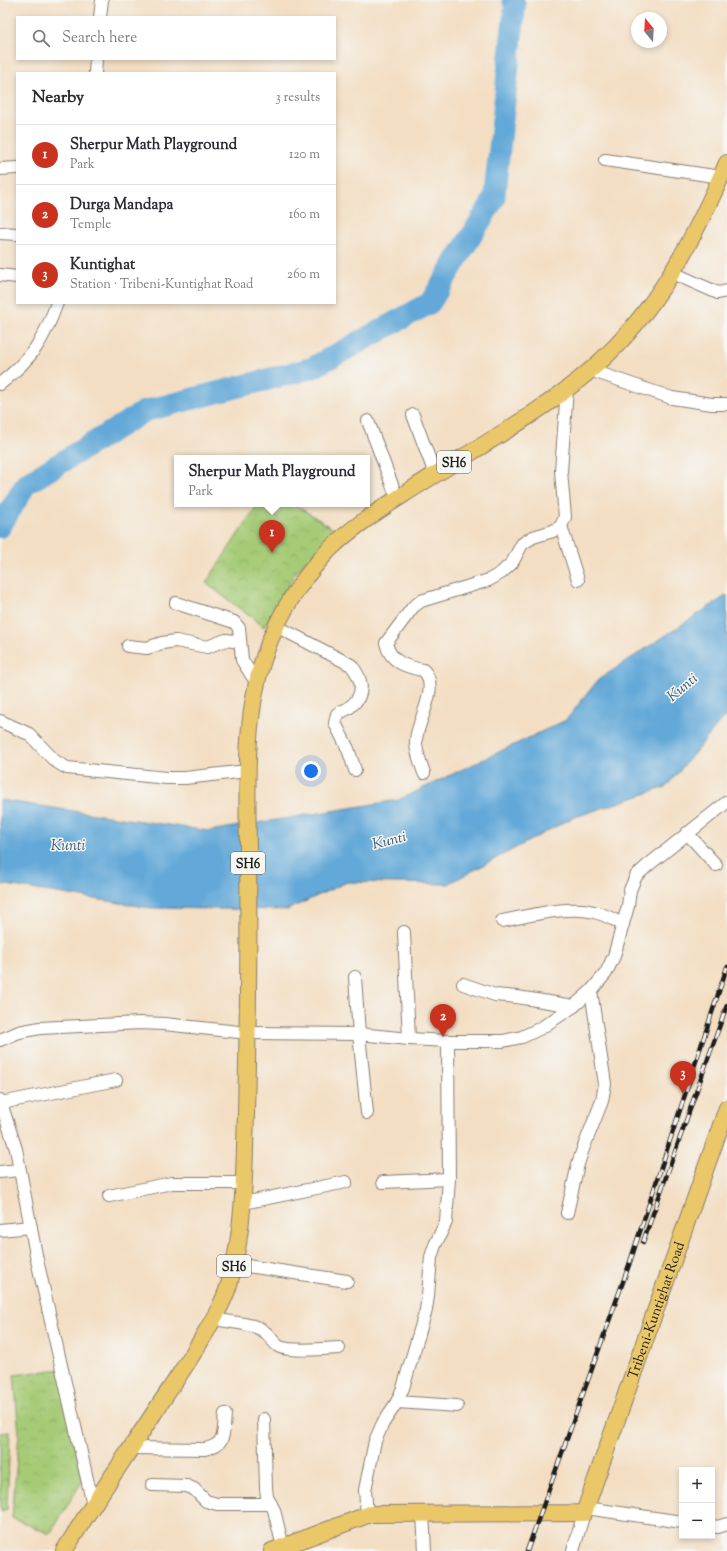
<!DOCTYPE html>
<meta charset="utf-8">
<style>
body{margin:0;font-family:"Sorts Mill Goudy",serif;background:#f2f2f3;color:#2b2b33}
.controls{position:absolute;right:12px;bottom:12px;display:grid;overflow:hidden;border-radius:0px;box-shadow:0 2px 6px #0003}
.controls button{width:36px;height:36px;display:grid;place-items:center;padding:0;border:0;border-bottom:1px solid #e1e1e2;background:#fff;color:#2b2b33;font:20px sans-serif}
.compass{position:absolute;left:631px;top:12px;width:36px;height:36px;border-radius:50%;background:#fff;box-shadow:0 2px 6px #0003;rotate:342deg}
.you{position:absolute;left:311px;top:771px;width:14px;height:14px;margin:-10px;border:3px solid #fff;border-radius:50%;background:#1a73e8;box-shadow:0 0 0 6px #1a73e833}
.badge{display:grid;place-items:center;width:26px;height:26px;border-radius:50%;background:#c8321e;color:#fff;font-size:13px;font-weight:700}
.pin{position:absolute;translate:-50% -33px;filter:drop-shadow(0 1px 2px #0008)}
.pin::after{content:'';position:absolute;top:21px;width:14px;height:12px;background:inherit;clip-path:polygon(0 0,100% 0,50% 100%)}
.popup{position:absolute;left:174px;top:455px;width:196px;height:52px;box-sizing:border-box;display:grid;place-content:center;border-radius:0px;background:#fff;filter:drop-shadow(0 1px 3px #0005);font-size:13px;white-space:nowrap;color:#7c7c81}
.popup b{font-size:15px;color:#2b2b33}
.popup::after{content:'';position:absolute;left:50%;top:100%;margin-left:-8px;border:8px solid transparent;border-top-color:#fff}
.list{margin:0;padding:0;list-style:none}
h2{display:flex;justify-content:space-between;align-items:center;height:52px;margin:0;padding:0 16px;font-size:17px}
h2 small{font-size:13px;font-weight:400;color:#7c7c81}
.list li{display:grid;grid-template-columns:26px 1fr auto;gap:12px;align-items:center;box-sizing:border-box;height:60px;padding:0 16px;border-top:1px solid #e1e1e2}
.list b{display:block;font-size:15px;white-space:nowrap}
.list p{margin:0;font-size:13px;white-space:nowrap;color:#7c7c81}
.list em{font-size:13px;font-style:normal;color:#7c7c81}
.icon{flex:none;width:22px;height:22px;fill:none;stroke:currentColor;stroke-width:2;stroke-linecap:round;stroke-linejoin:round}
.map{position:relative;flex:none;width:727px;height:1551px;overflow:hidden}
.search{position:absolute;background:#fff;box-shadow:0 2px 6px #0003;left:16px;top:16px;width:320px;height:44px;display:flex;align-items:center;gap:10px;box-sizing:border-box;padding:0 14px;border-radius:0px;color:#7c7c81;font-size:15px}
.panel{position:absolute;background:#fff;box-shadow:0 2px 6px #0003;left:16px;top:72px;width:320px;height:232px;border-radius:0px}
.map>svg:first-child{display:block}
.park{fill:url(#park-crowns);stroke:#617449}
.water{fill:#62a8d8;stroke:#3f627a}
.lines{fill:none;stroke-linecap:round;stroke-linejoin:round}
.river{stroke:#62a8d8;stroke-width:22}
.minor-casing{stroke:#887d70;stroke-width:14}
.major-casing{stroke:#887d70;stroke-width:18}
.minor{stroke:#fff;stroke-width:12}
.major{stroke:#eac769;stroke-width:16}
.rail-casing{stroke:#1c1c1c;stroke-width:4.5}
.rail{stroke:#f6f6f2;stroke-width:3;stroke-dasharray:9;stroke-linecap:butt}
.labels{text-anchor:middle;stroke-width:3;stroke-linejoin:round;paint-order:stroke}
.shield{fill:#f6f6f2;stroke:#5d5d5c;stroke-width:1}
.shield-label{font-size:13px;font-weight:bold;fill:#1c1c1c}
.street-label{font-size:14px;fill:#1c1c1c;stroke:#f6f6f2}
.water-label{font-size:15px;font-style:italic;fill:#3c5b71;stroke:#f6f6f2}
</style>
<div class="map">
<svg width="727" height="1551" viewBox="0 0 727 1551">
<defs>
<pattern id="park-crowns" width="20" height="18" patternUnits="userSpaceOnUse"><rect width="20" height="18" fill="#a6cb76"/><path d="M2 6a3 3 0 1 1 6 0M12 15a3 3 0 1 1 6 0" fill="none" stroke="#8eae66"/></pattern>
</defs>
<rect width="100%" height="100%" fill="#f6f6f2"/>
<filter id="ink" filterUnits="userSpaceOnUse"><feTurbulence type="fractalNoise" baseFrequency=".025" numOctaves="2"/><feDisplacementMap in="SourceGraphic" scale="8" xChannelSelector="R" yChannelSelector="G"/><feConvolveMatrix kernelMatrix="1 2 1 2 8 2 1 2 1" color-interpolation-filters="sRGB"/></filter>
<filter id="wash" filterUnits="userSpaceOnUse"><feTurbulence type="fractalNoise" baseFrequency=".012" numOctaves="4" result="noise"/><feDisplacementMap in="SourceGraphic" scale="16" xChannelSelector="R" yChannelSelector="G"/><feGaussianBlur stdDeviation="0.9" result="paint"/><feColorMatrix in="noise" values="0 0 0 0 0 0 0 0 0 0 0 0 0 0 0 0 0 1.4 0 .05"/><feComposite in="paint" operator="in"/></filter>
<g filter="url(#wash)">
<rect width="100%" height="100%" fill="#f3dec3"/>
<g class="park">
<polygon points="258,504 294,504 340,533 296,572 264,627 206,583"/>
<polygon points="61,1369 83,1480 50,1534 12,1518 19,1434 14,1375"/>
<polygon points="10,1432 7,1510 0,1512 0,1433"/>
</g>
<polygon class="water" points="727,595 727,714 666,787 572,818 448,884 347,882 287,910 151,908 0,884 0,800 209,831 398,800 566,720 598,680"/>
<g class="lines">
<polyline class="river" points="0,527 26,484 145,411 312,368 430,303 494,199 515,5 513,0"/>
</g>
</g>
<g filter="url(#ink)">
<g class="lines">
<defs>
<g id="minor">
<polyline points="100,17 102,0"/>
<polyline points="95,73 96,59"/>
<polyline points="605,160 721,177"/>
<polyline points="0,169 17,168"/>
<polyline points="0,233 17,234"/>
<polyline points="673,273 718,293 727,291"/>
<polyline points="0,275 17,277"/>
<polyline points="590,370 672,398 712,404 727,404"/>
<path d="M 0,384 C 32,358 43,342 57,303"/>
<polyline points="413,415 435,474"/>
<polyline points="368,421 397,498"/>
<polyline points="561,526 578,580"/>
<polyline points="176,603 234,622 239,628 242,660 256,682"/>
<path d="M 276,626 L 351,665 C 362,678 366,694 351,706 C 347,710 342,711 337,714 L 335,723 L 348,749 L 355,770"/>
<polyline points="128,646 147,648 162,643 176,641 207,647 226,640 240,642"/>
<polyline points="0,721 29,734 55,761 67,768 167,778 185,778 247,771"/>
<path d="M 424,773 C 421,763 415,751 416,740 C 417,721 441,686 423,670 C 406,667 390,662 386,643 L 413,607 L 421,601 L 489,580 L 501,573 L 512,563 L 522,544 L 533,537 L 553,531 L 561,526 L 565,517 L 561,471 L 567,389"/>
<polyline points="687,833 716,865"/>
<path d="M 502,921 C 528,916 568,905 594,912 C 604,914 614,920 623,924"/>
<polyline points="404,932 409,1039"/>
<polyline points="355,977 359,1034 367,1113"/>
<polyline points="463,984 495,995 517,997 574,1006"/>
<polyline points="0,1040 19,1032 40,1028 140,1023 164,1024 248,1033 359,1034 409,1039 448,1041 503,1041 522,1037 541,1028 574,1006 591,991 606,973 614,956 628,906 630,890 636,876 647,866 727,802"/>
<polyline points="0,1100 16,1149 37,1260 93,1505"/>
<polyline points="1,1103 116,1080"/>
<polyline points="0,1172 19,1170"/>
<polyline points="383,1182 449,1179"/>
<polyline points="109,1196 172,1183 244,1183"/>
<polyline points="243,1203 346,1182"/>
<polyline points="567,1213 578,1164 583,1149 602,1101 605,1084 591,991"/>
<polyline points="0,1230 31,1227"/>
<polyline points="234,1264 347,1281"/>
<path d="M 214,1319 C 228,1322 251,1323 262,1330 C 270,1334 272,1343 280,1347 C 292,1352 325,1349 339,1348"/>
<polyline points="397,1402 457,1406"/>
<polyline points="264,1419 266,1488 267,1497 274,1510 283,1547"/>
<path d="M 132,1448 L 205,1449 C 227,1444 223,1433 225,1414"/>
<polyline points="152,1485 187,1486 194,1489 206,1501 217,1504 271,1504"/>
<polyline points="586,1508 682,1522"/>
<polyline points="423,1513 425,1551"/>
<polyline points="367,1515 365,1490 375,1441 383,1423 397,1402 403,1388 426,1310 428,1296 431,1257 435,1245 446,1222 449,1179 448,1041"/>
<polyline points="712,1526 718,1527 727,1524"/>
<polyline points="573,1551 584,1513"/>
</g>
<g id="major">
<path d="M 64,1551 C 93,1504 124,1459 154,1413 C 171,1387 188,1363 203,1337 C 214,1318 226,1299 231,1277 C 245,1224 244,1169 246,1114 C 248,1026 249,938 248,850 C 247,777 243,699 274,631 C 287,602 307,573 329,550 C 354,525 386,506 415,487 C 475,449 540,414 593,368 C 657,312 694,239 727,163"/>
<path id="s1" d="M 272,1551 L 370,1514 L 584,1513 L 727,1108"/>
</g>
</defs>
<use href="#minor" class="minor-casing"/>
<use href="#major" class="major-casing"/>
<use href="#minor" class="minor"/>
<use href="#major" class="major"/>
<defs>
<g id="rail">
<polyline points="643,1242 727,1005"/>
<polyline points="527,1551 629,1265 727,967"/>
</g>
</defs>
<use href="#rail" class="rail-casing"/>
<use href="#rail" class="rail"/>
</g>
</g>
<g class="labels">
<g class="shield">
<rect x="437" y="451" width="34" height="22" rx="3"/>
<rect x="231" y="852" width="34" height="22" rx="3"/>
<rect x="217" y="1255" width="34" height="22" rx="3"/>
</g>
<g class="shield-label">
<text x="454" y="467">SH6</text>
<text x="248" y="868">SH6</text>
<text x="234" y="1271">SH6</text>
</g>
<g class="street-label">
<text dy="5" stroke="none"><textPath href="#s1" startOffset="534">Tribeni-Kuntighat Road</textPath></text>
</g>
<g class="water-label">
<text transform="translate(682 687) rotate(-40)" y="5">Kunti</text>
<text transform="translate(389 840) rotate(-14)" y="5">Kunti</text>
<text x="68" y="850">Kunti</text>
</g>
</g>
</svg>
<div class="controls">
<button>+</button>
<button>−</button>
</div>
<svg class="compass" viewBox="-18 -18 36 36"><path d="M0-13l5 13h-10z" fill="#e53935"/><path d="M0 13l5-13h-10z" fill="#7c7c81"/></svg>
<div class="you"></div>
<div class="pin badge" style="left:272px;top:553px">1</div>
<div class="popup"><b>Sherpur Math Playground</b>Park</div>
<div class="pin badge" style="left:443px;top:1037px">2</div>
<div class="pin badge" style="left:683px;top:1094px">3</div>
<div class="search"><svg class="icon" aria-label="search" viewBox="0 0 24 24"><circle cx="10" cy="10" r="6"/><path d="M15 15l6 6"/></svg>Search here</div>
<section class="panel">
<h2>Nearby<small>3 results</small></h2>
<ul class="list">
<li><span class="badge">1</span><div><b>Sherpur Math Playground</b><p>Park</p></div><em>120 m</em></li>
<li><span class="badge">2</span><div><b>Durga Mandapa</b><p>Temple</p></div><em>160 m</em></li>
<li><span class="badge">3</span><div><b>Kuntighat</b><p>Station · Tribeni-Kuntighat Road</p></div><em>260 m</em></li>
</ul>
</section>
</div>
